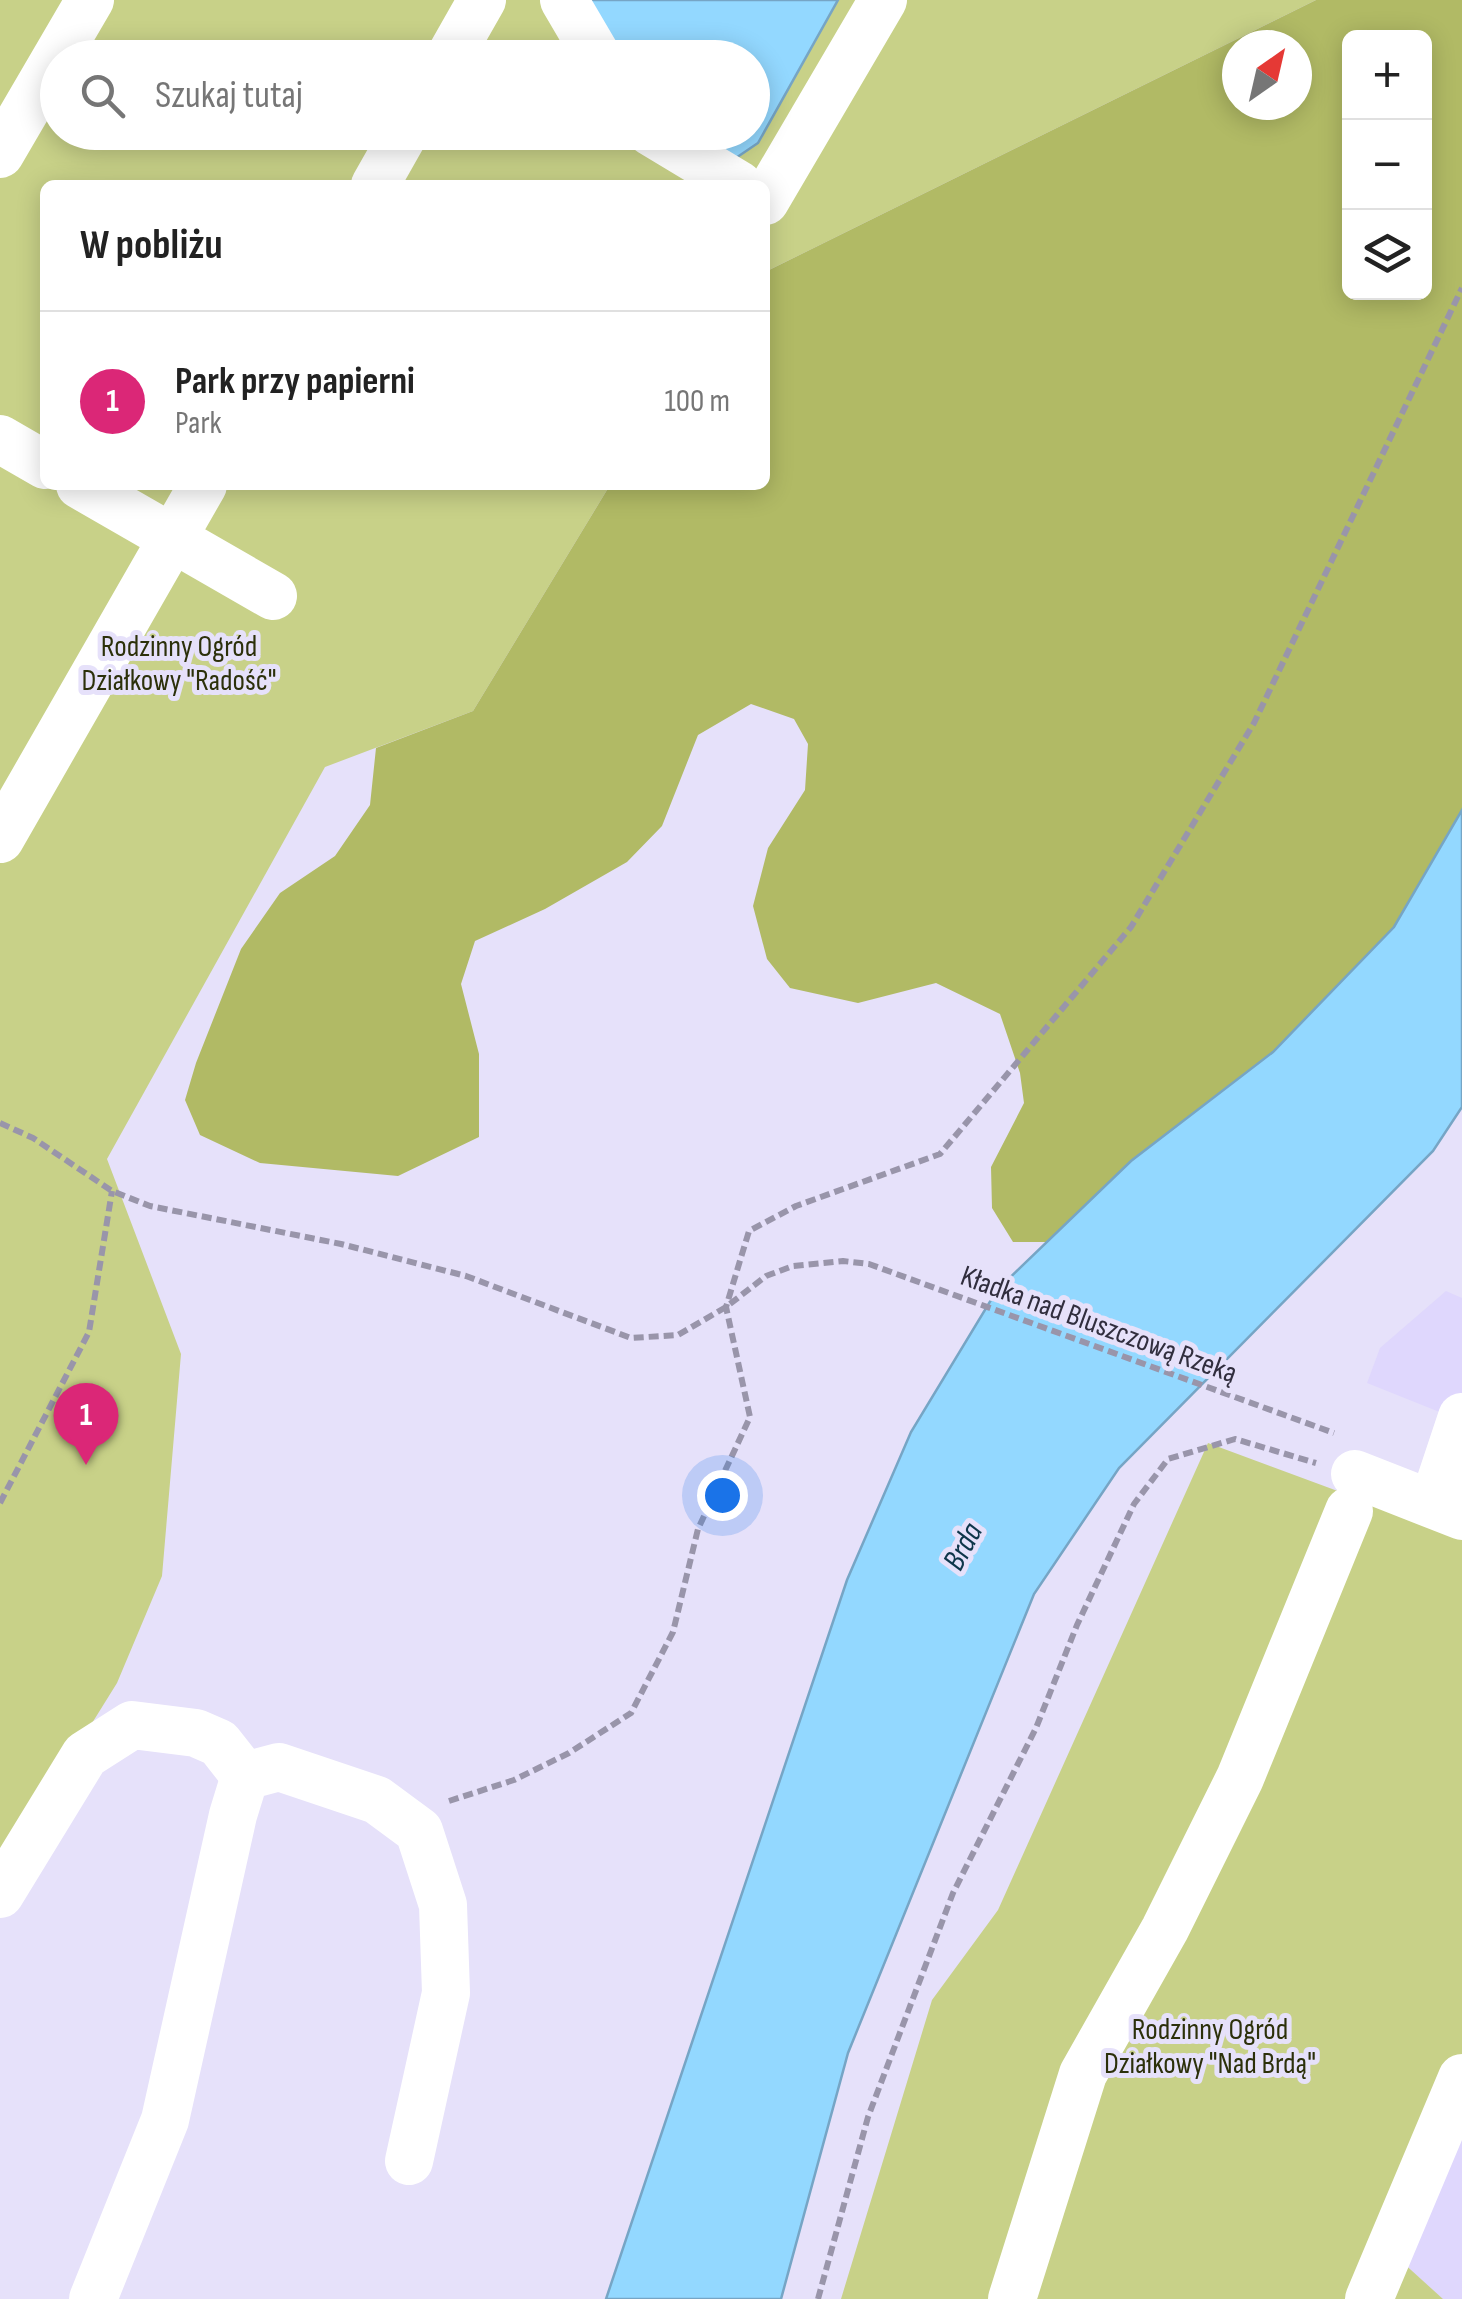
<!DOCTYPE html>
<html lang="pl">
<meta charset="utf-8">
<style>
body{margin:0;font-family:"Sofia Sans Condensed",sans-serif;background:#f6f6f6;color:#222}
.controls{position:absolute;right:30px;top:30px;display:grid;overflow:hidden;border-radius:15px;box-shadow:0 5px 25px #0003}
.controls button{width:90px;height:90px;display:grid;place-items:center;padding:0;border:0;border-bottom:2px solid #e0e0e0;background:#fff;color:#222;font:50px sans-serif}
.compass{position:absolute;left:1222px;top:30px;width:90px;height:90px;border-radius:50%;background:#fff;box-shadow:0 5px 25px #0003;rotate:34deg}
.you{position:absolute;left:722px;top:1495px;width:35px;height:35px;margin:-25px;border:8px solid #fff;border-radius:50%;background:#1a73e8;box-shadow:0 0 0 15px #1a73e833}
.badge{display:grid;place-items:center;width:65px;height:65px;border-radius:50%;background:#db2777;color:#fff;font-size:32px;font-weight:700}
.pin{position:absolute;translate:-50% -82px;filter:drop-shadow(0 2px 5px #0008)}
.pin::after{content:'';position:absolute;top:52px;width:35px;height:30px;background:inherit;clip-path:polygon(0 0,100% 0,50% 100%)}
.list{margin:0;padding:0;list-style:none}
h2{display:flex;justify-content:space-between;align-items:center;height:130px;margin:0;padding:0 40px;font-size:42px}
h2 small{font-size:32px;font-weight:400;color:#767676}
.list li{display:grid;grid-template-columns:65px 1fr auto;gap:30px;align-items:center;box-sizing:border-box;height:180px;padding:0 40px;border-top:2px solid #e0e0e0}
.list b{display:block;font-size:38px;white-space:nowrap}
.list p{margin:0;font-size:32px;white-space:nowrap;color:#767676}
.list em{font-size:32px;font-style:normal;color:#767676}
.icon{flex:none;width:55px;height:55px;fill:none;stroke:currentColor;stroke-width:2;stroke-linecap:round;stroke-linejoin:round}
.map{position:relative;flex:none;width:1462px;height:2299px;overflow:hidden}
.search{position:absolute;background:#fff;box-shadow:0 5px 25px #0003;left:40px;top:40px;width:730px;height:110px;display:flex;align-items:center;gap:25px;box-sizing:border-box;padding:0 35px;border-radius:55px;color:#767676;font-size:38px}
.panel{position:absolute;background:#fff;box-shadow:0 5px 25px #0003;left:40px;top:180px;width:730px;height:310px;border-radius:15px}
.map>svg:first-child{display:block}
.built{fill:#dfd7fd}
.green{fill:#c8d188;fill-rule:evenodd}
.forest{fill:#b1ba65;fill-rule:evenodd}
.water{fill:#93d8ff;stroke:#76a5c5;stroke-width:2.5}
.lines{fill:none;stroke-linecap:round;stroke-linejoin:round}
.path{stroke:#9995aa;stroke-width:6;stroke-dasharray:10 5;stroke-linecap:butt}
.minor{stroke:#fff;stroke-width:48}
.labels{text-anchor:middle;stroke-width:10;stroke-linejoin:round;paint-order:stroke}
.park-label{font-size:30px;fill:#2c300a;stroke:#e6e1fa}
.street-label{font-size:30px;fill:#312e3e;stroke:#e6e1fa}
.water-label{font-size:32px;font-style:italic;fill:#0e364a;stroke:#e6e1fa}
</style>
<div class="map">
<svg width="1462" height="2299" viewBox="0 0 1462 2299">
<rect width="100%" height="100%" fill="#e6e1fa"/>
<g class="built">
<polygon points="1446,1291 1462,1298 1462,1421 1367,1383 1380,1348"/>
<polygon points="1462,2112 1462,2299 1443,2299 1400,2260"/>
</g>
<g class="green">
<path d="M 0,0 L 1316,0 L 765,272 L 765,185 L 45,185 L 45,485 L 610,485 L 473,711 L 325,767 L 107,1159 L 181,1354 L 162,1576 L 117,1683 L 0,1871 ZM 58,58 L 752,58 L 752,132 L 58,132 Z"/>
<polygon points="1208,1443 1462,1537 1462,2112 1400,2260 1443,2299 841,2299 932,2000 998,1910"/>
</g>
<path class="forest" d="M 1316,0 L 1462,0 L 1462,810 L 1394,927 L 1273,1053 L 1131,1161 L 1047,1242 L 1013,1242 L 992,1208 L 991,1167 L 1024,1103 L 1020,1073 L 1000,1014 L 936,983 L 858,1003 L 790,988 L 767,959 L 753,906 L 768,848 L 805,790 L 808,744 L 794,719 L 751,704 L 698,735 L 662,826 L 627,862 L 545,909 L 475,941 L 461,984 L 479,1054 L 479,1137 L 398,1176 L 260,1163 L 200,1135 L 185,1100 L 196,1063 L 241,949 L 280,893 L 335,856 L 370,805 L 376,748 L 473,711 L 610,485 L 765,485 L 765,272 ZM 1350,38 L 1424,38 L 1424,292 L 1350,292 ZM 1237,45 L 1297,45 L 1297,105 L 1237,105 Z"/>
<g class="water">
<polygon points="585,0 838,0 758,143 727,164 677,133 752,132 752,58 620,57"/>
<polygon points="1462,810 1462,1107 1433,1151 1119,1468 1034,1594 848,2053 781,2299 606,2299 847,1580 911,1432 997,1290 1131,1161 1273,1052 1394,927"/>
</g>
<g class="lines">
<g class="path">
<polyline points="0,1123 33,1138 112,1191 150,1206 341,1244 466,1276 631,1338 678,1335 726,1307 766,1276 793,1266 843,1261 869,1264 1334,1433"/>
<polyline points="0,1503 89,1332 112,1191"/>
<polyline points="449,1801 514,1780 569,1753 631,1713 673,1632 698,1529 750,1417 726,1307 749,1231 796,1206 940,1154 1131,927 1254,723 1462,288"/>
<polyline points="818,2299 868,2117 953,1893 1036,1728 1077,1625 1134,1504 1168,1459 1235,1439 1316,1463"/>
</g>
<g class="minor">
<polyline points="564,0 598,58"/>
<polyline points="449,58 482,0"/>
<polyline points="651,132 739,185"/>
<polyline points="0,154 90,0"/>
<polyline points="375,185 405,132"/>
<polyline points="765,201 883,0"/>
<polyline points="0,439 45,465"/>
<polyline points="80,485 273,596"/>
<polyline points="0,839 203,485"/>
<polyline points="1355,1474 1462,1516"/>
<polyline points="1433,1504 1462,1417"/>
<polyline points="0,1894 85,1755 132,1725 196,1733 219,1743 245,1776"/>
<polyline points="93,2299 165,2120 233,1815 245,1776 279,1767 377,1800 419,1831 443,1905 446,1993 409,2161"/>
<polyline points="1012,2299 1083,2074 1165,1929 1240,1778 1349,1511"/>
<polyline points="1369,2299 1462,2078"/>
</g>
</g>
<g class="labels">
<g class="park-label">
<text x="179" y="656">Rodzinny Ogród<tspan x="179" dy="34">Działkowy "Radość"</tspan></text>
<text x="1210" y="2039">Rodzinny Ogród<tspan x="1210" dy="34">Działkowy "Nad Brdą"</tspan></text>
</g>
<g class="street-label">
<text transform="translate(1099 1324) rotate(20)" y="10">Kładka nad Bluszczową Rzeką</text>
</g>
<g class="water-label">
<text transform="translate(962 1546) rotate(-62)" y="11">Brda</text>
</g>
</g>
</svg>
<div class="controls">
<button>+</button>
<button>−</button>
<button><svg class="icon" aria-label="layers" viewBox="0 0 24 24"><path d="M12 4l9 5-9 5-9-5zM3 14l9 5 9-5"/></svg></button>
</div>
<svg class="compass" viewBox="-18 -18 36 36"><path d="M0-13l5 13h-10z" fill="#e53935"/><path d="M0 13l5-13h-10z" fill="#767676"/></svg>
<div class="you"></div>
<div class="pin badge" style="left:86px;top:1465px">1</div>
<div class="search"><svg class="icon" aria-label="search" viewBox="0 0 24 24"><circle cx="10" cy="10" r="6"/><path d="M15 15l6 6"/></svg>Szukaj tutaj</div>
<section class="panel">
<h2>W pobliżu<small></small></h2>
<ul class="list">
<li><span class="badge">1</span><div><b>Park przy papierni</b><p>Park</p></div><em>100 m</em></li>
</ul>
</section>
</div>
